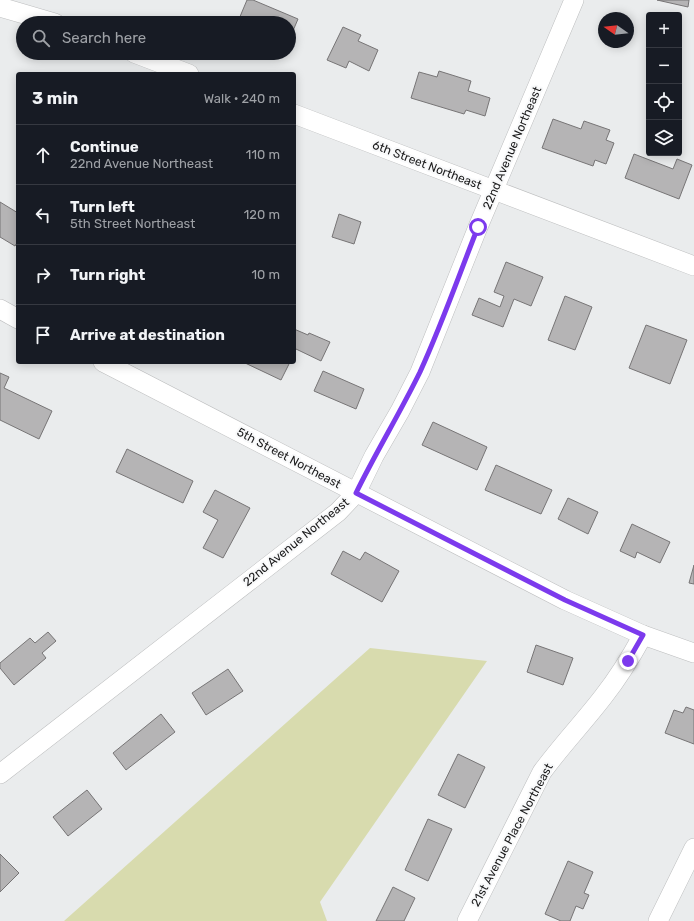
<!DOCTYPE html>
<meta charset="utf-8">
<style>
body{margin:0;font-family:Rubik,sans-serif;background:#20242c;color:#f1f3f6}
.controls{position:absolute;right:12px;top:12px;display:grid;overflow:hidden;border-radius:4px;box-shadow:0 2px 10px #0003}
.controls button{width:36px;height:36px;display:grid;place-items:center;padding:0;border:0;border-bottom:1px solid #363941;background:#171b24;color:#f1f3f6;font:20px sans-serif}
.compass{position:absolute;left:598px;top:12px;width:36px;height:36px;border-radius:50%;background:#171b24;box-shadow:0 2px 10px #0003;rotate:284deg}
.stop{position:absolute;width:12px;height:12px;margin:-9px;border:3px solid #7c3aed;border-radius:50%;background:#fff}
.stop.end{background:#7c3aed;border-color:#fff;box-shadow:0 1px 4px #0008}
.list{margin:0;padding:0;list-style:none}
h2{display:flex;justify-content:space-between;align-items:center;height:52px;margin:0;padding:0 16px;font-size:17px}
h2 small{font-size:13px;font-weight:400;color:#9ea1a6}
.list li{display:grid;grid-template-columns:26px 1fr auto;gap:12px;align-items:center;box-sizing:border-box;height:60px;padding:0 16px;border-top:1px solid #363941}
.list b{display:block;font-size:15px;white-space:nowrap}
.list p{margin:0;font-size:13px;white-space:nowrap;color:#9ea1a6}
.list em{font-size:13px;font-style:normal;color:#9ea1a6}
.icon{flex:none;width:22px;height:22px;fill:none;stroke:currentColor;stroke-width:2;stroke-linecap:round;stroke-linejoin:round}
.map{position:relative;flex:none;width:694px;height:921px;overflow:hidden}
.search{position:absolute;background:#171b24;box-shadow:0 2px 10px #0003;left:16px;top:16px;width:280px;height:44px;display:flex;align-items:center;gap:10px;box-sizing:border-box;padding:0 14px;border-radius:22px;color:#9ea1a6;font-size:15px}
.panel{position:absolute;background:#171b24;box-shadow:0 2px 10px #0003;left:16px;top:72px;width:280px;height:292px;border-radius:4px}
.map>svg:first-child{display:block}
.green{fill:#d8dbae}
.building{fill:#b5b4b5;stroke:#777576}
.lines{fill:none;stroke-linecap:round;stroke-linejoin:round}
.minor-casing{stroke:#bdbebf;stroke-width:20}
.minor{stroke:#fff;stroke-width:19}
.route{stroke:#7c3aed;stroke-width:5}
.labels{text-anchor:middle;stroke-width:4;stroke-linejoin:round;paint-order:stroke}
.street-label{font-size:12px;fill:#1a1a1b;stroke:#f8f9fa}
</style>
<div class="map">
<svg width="694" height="921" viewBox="0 0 694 921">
<rect width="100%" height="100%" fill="#eaeced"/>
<polygon class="green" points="370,648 487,661 320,902 327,921 64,921"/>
<g class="building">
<polygon points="247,0 253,0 298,19 289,40 289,23 248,23 239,19"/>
<polygon points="657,0 689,0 688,7"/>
<polygon points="343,27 361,35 358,41 378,50 369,71 349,61 346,68 327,60"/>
<polygon points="439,71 471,81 468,91 490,98 485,116 466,110 464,114 411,98 419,72 437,77"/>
<polygon points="553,119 581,129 584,121 610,130 606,140 614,143 606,164 595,160 593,166 542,148"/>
<polygon points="634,154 673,169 677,159 692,165 679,199 625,178"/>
<polygon points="0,202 18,213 18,241 15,246 0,237"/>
<polygon points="339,214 361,222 354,244 332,237"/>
<polygon points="506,262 543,277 531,306 514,299 503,327 472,315 479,298 500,307 504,296 494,292"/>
<polygon points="565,296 592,307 575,350 548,340"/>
<polygon points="646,325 687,340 670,384 629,368"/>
<polygon points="294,329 308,335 309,333 330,342 321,361 296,349 294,354"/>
<polygon points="243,362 290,362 281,380"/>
<polygon points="323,371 364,389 356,409 314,391"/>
<polygon points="0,373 9,377 4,388 52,411 39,439 0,420"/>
<polygon points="433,422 487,447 477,470 422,445"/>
<polygon points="127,449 193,481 183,503 116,472"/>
<polygon points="496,465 552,490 541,514 485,490"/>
<polygon points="215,490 250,508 223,558 203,548 218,520 203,512"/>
<polygon points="568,498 598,512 588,534 558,519"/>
<polygon points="632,524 670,542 660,563 637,552 635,558 620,551"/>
<polygon points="343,551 360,560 365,552 399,571 382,602 331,574"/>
<polygon points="694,565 694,584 689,583"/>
<polygon points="48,632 56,641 42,653 46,658 14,685 0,668 0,663 30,638 35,643"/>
<polygon points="536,645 573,658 563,685 527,672"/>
<polygon points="228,669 243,691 206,715 192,693"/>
<polygon points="686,707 694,710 694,744 665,733 674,710 683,713"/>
<polygon points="161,714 175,732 126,770 113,753"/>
<polygon points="458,754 485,767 465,808 438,795"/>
<polygon points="87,790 102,809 68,836 53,817"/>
<polygon points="428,819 452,829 428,881 405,870"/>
<polygon points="0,854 19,873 0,892"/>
<polygon points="568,861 593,872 584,893 589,895 583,909 576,906 570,921 561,921 545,914"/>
<polygon points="393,887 415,898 404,921 376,921"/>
</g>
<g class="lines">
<defs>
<g id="minor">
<polyline points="0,7 55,23"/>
<polyline points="134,53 189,74"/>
<polyline points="294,114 694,266"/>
<polyline points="0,309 18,319"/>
<polyline points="103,362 565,600 643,635 694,653"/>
<polyline points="0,774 338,512 356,493 374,456 400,411 420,372 478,227 574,0"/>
<path d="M 467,921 L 542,772 C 561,746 583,723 603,697 C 618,678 631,657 643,635"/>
<polyline points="658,921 694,848"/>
</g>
</defs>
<use href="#minor" class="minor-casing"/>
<use href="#minor" class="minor"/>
</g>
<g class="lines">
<path class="route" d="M 478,227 C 459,275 442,324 420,372 C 400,413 376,452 356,493 L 565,600 L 643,635 L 628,661"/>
</g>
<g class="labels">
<g class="street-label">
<text transform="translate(512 148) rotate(-67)" y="4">22nd Avenue Northeast</text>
<text transform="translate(427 165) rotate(21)" y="4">6th Street Northeast</text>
<text transform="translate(289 458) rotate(28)" y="4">5th Street Northeast</text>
<text transform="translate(296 542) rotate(-39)" y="4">22nd Avenue Northeast</text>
<text transform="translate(512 835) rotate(-62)" y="4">21st Avenue Place Northeast</text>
</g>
</g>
</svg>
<div class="controls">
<button>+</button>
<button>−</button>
<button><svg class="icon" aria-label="locate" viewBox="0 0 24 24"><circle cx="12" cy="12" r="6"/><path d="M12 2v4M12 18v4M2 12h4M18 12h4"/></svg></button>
<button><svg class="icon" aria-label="layers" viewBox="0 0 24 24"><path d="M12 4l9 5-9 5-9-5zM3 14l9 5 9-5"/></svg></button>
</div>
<svg class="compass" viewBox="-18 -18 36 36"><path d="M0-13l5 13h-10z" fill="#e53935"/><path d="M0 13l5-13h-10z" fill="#9ea1a6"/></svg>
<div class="stop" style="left:478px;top:227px"></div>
<div class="stop end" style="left:628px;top:661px"></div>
<div class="search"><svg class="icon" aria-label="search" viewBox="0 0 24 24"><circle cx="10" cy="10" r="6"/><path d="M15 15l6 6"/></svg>Search here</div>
<section class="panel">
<h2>3 min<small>Walk · 240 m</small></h2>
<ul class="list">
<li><svg class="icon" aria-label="ahead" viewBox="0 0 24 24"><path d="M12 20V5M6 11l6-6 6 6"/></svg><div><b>Continue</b><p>22nd Avenue Northeast</p></div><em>110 m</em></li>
<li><svg class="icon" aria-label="left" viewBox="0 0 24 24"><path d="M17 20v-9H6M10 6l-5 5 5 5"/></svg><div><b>Turn left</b><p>5th Street Northeast</p></div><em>120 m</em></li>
<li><svg class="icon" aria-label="right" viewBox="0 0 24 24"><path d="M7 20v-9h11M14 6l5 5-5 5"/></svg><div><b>Turn right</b></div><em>10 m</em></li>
<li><svg class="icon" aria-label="arrive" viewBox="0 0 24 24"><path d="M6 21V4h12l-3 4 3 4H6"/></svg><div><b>Arrive at destination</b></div></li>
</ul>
</section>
</div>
